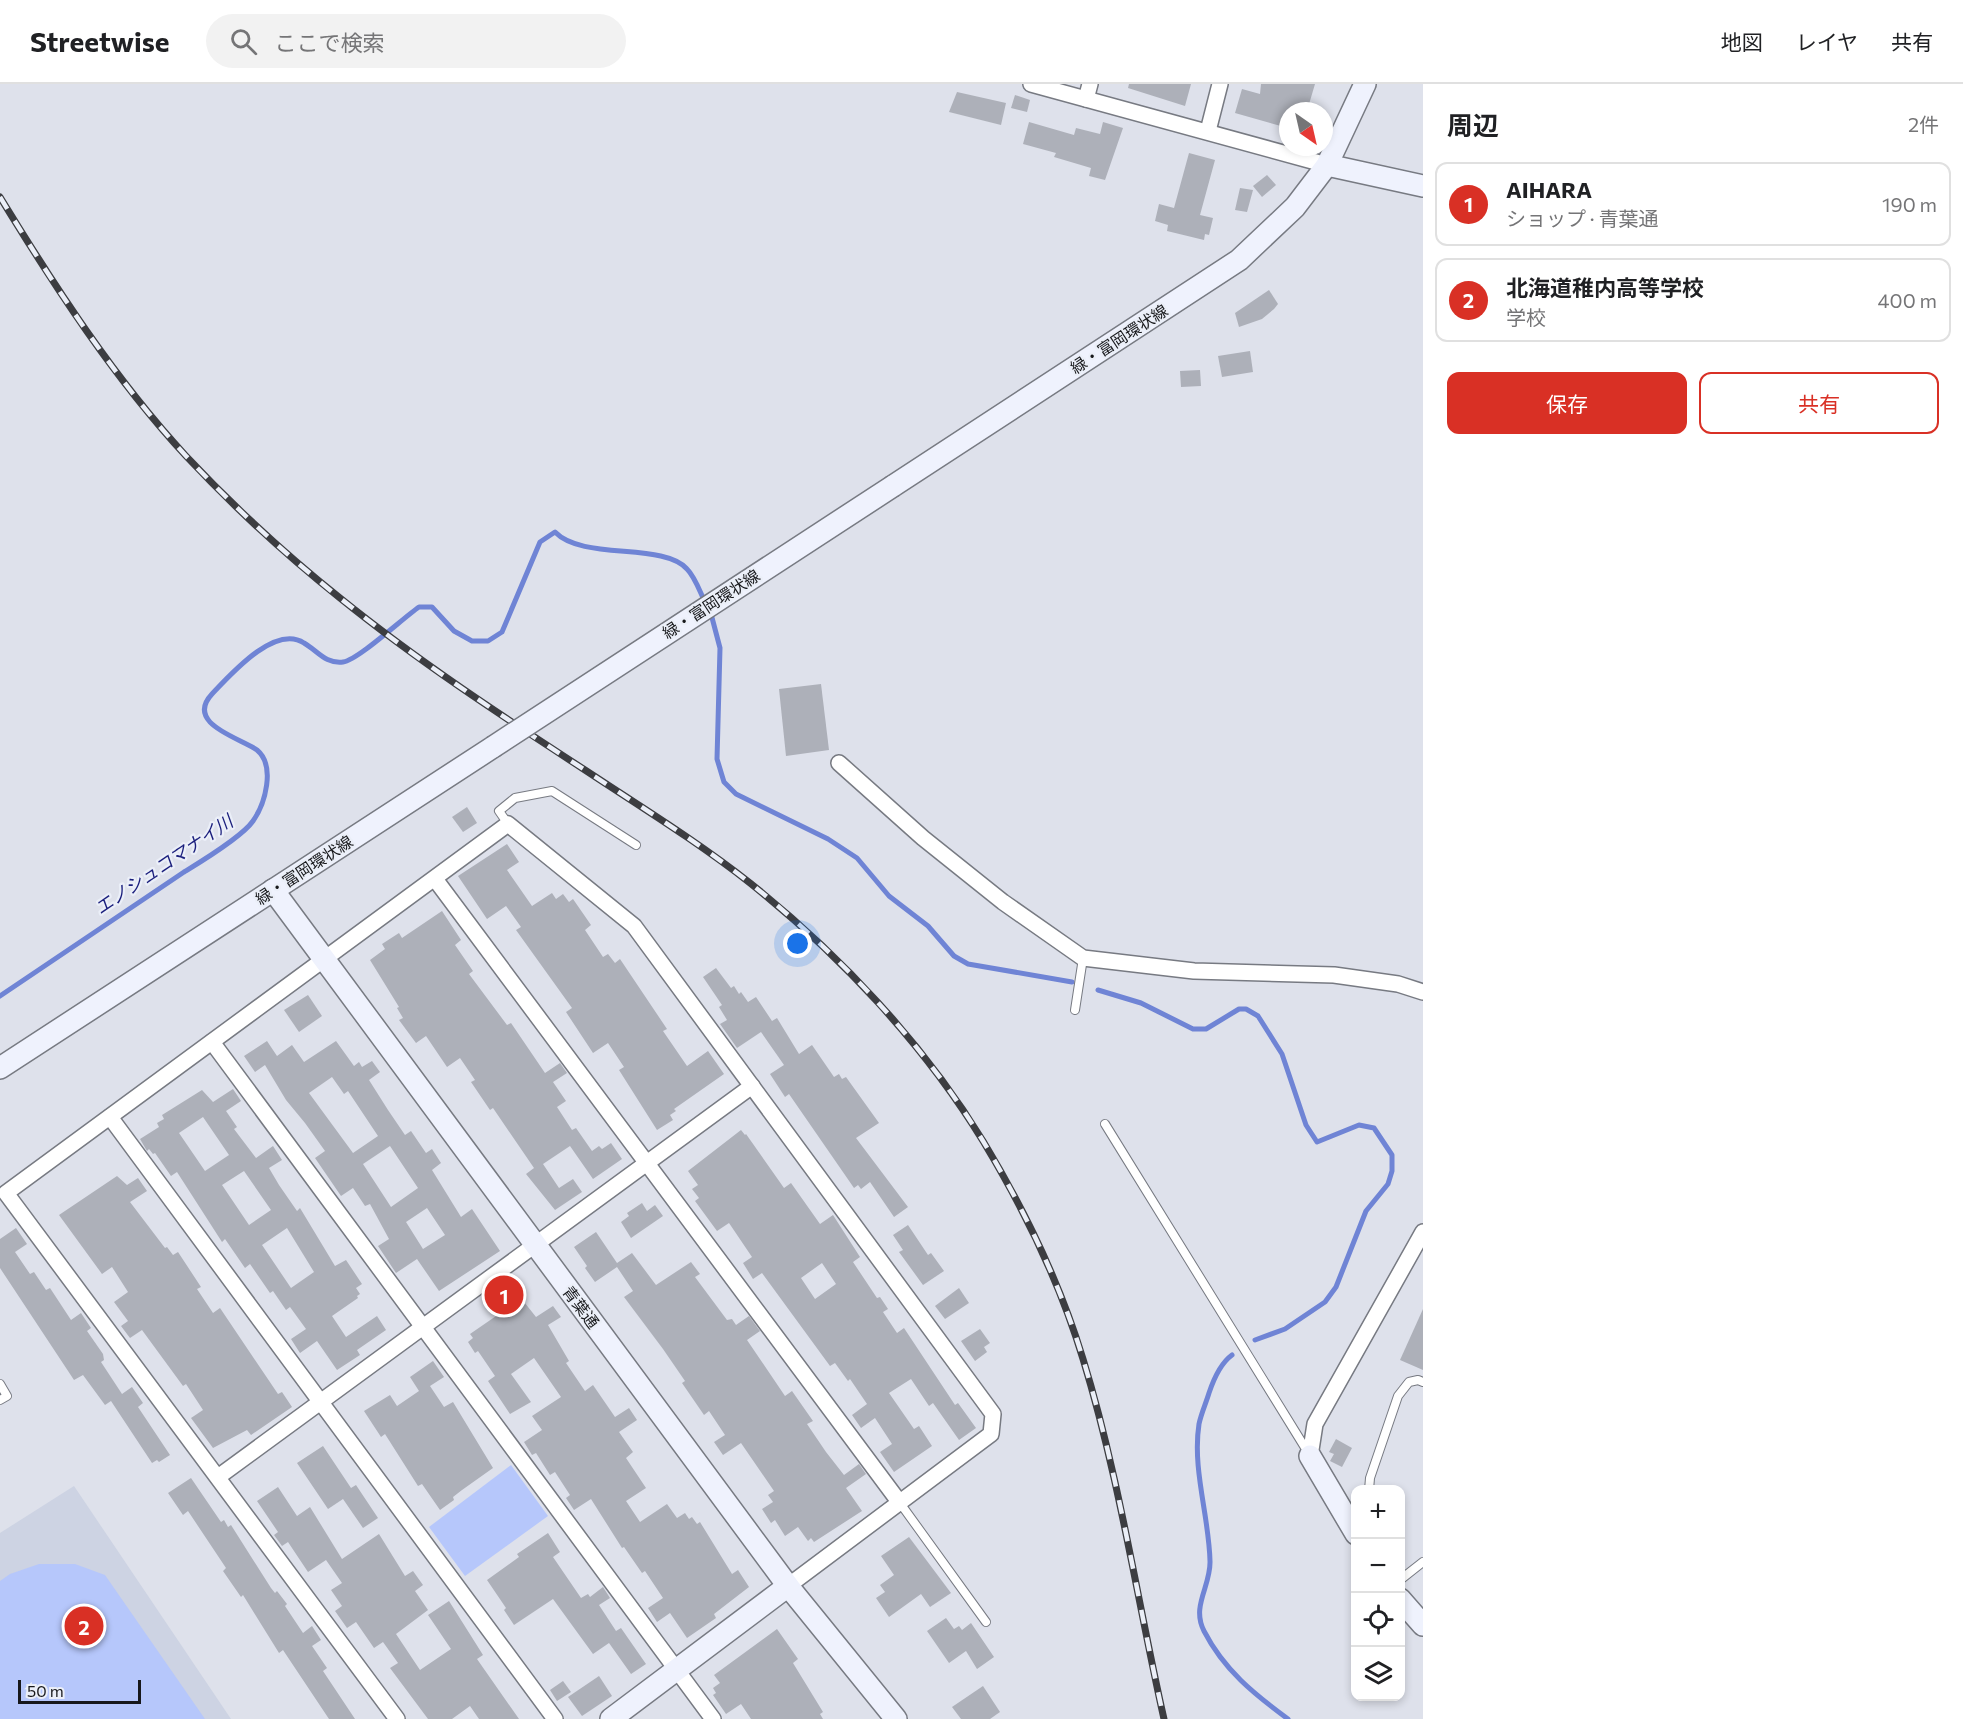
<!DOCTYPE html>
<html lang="ja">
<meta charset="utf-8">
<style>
body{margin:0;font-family:Commissioner,"Noto Sans JP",sans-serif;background:#f2f2f2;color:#202124}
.controls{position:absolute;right:18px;bottom:18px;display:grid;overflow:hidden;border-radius:12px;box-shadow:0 3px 9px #0003}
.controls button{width:54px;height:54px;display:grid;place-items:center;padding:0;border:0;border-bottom:2px solid #e0e0e0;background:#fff;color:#202124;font:30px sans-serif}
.compass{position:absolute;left:1279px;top:18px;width:54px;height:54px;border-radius:50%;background:#fff;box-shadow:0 3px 9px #0003;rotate:146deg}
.scale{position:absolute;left:18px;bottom:15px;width:123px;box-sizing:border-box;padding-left:6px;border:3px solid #17181b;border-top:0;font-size:16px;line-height:21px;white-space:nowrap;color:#17181b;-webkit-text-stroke:4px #ebeff8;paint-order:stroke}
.you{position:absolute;left:798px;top:860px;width:21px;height:21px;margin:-15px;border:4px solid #fff;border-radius:50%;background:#1a73e8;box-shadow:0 0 0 9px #1a73e833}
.badge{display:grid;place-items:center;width:39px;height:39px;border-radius:50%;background:#d93025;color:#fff;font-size:20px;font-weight:700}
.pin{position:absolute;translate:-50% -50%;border:3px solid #fff;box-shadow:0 2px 6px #0006}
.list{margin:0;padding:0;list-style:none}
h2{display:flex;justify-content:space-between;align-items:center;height:78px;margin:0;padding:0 24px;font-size:26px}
h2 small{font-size:20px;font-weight:400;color:#757577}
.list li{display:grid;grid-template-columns:39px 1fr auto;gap:18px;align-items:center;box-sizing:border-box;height:84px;margin:0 12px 12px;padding:0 12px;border:2px solid #e0e0e0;border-radius:12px}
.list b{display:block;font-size:22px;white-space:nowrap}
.list p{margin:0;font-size:20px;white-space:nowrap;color:#757577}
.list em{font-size:20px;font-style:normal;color:#757577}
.actions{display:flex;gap:12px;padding:18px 24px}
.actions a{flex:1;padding:14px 0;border:2px solid #d93025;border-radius:12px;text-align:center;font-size:21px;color:#d93025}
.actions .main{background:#d93025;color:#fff}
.icon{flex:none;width:33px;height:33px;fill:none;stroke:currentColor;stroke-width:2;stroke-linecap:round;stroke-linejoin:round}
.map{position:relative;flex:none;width:1423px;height:1635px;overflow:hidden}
header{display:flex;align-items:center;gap:36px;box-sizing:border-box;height:84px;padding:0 30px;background:#fff;border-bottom:2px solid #e0e0e0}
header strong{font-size:28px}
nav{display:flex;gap:33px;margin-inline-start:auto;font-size:21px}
.search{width:420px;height:54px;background:#f2f2f2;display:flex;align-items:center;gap:15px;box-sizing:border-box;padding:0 21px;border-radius:33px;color:#757577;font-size:22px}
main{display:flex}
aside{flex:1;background:#fff}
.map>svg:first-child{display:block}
.built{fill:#cdd3e3}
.park{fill:#b6c7fb}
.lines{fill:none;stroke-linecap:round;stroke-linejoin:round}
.stream{stroke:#6f84d5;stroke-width:5}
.building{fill:#adb0b9;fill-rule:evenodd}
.lane-casing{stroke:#777a82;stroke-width:10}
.street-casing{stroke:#777a82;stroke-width:18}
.secondary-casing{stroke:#777a82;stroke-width:24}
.lane{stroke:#fff;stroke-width:8}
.street{stroke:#fff;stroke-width:15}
.secondary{stroke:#eff2fd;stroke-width:21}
.rail-casing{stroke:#3c3d41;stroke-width:7}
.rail{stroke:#ebeff8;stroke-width:4.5;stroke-dasharray:14;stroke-linecap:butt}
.secondary-bridge-casing{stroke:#777a82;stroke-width:24;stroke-linecap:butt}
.secondary-bridge{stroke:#eff2fd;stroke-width:21}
.labels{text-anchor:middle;stroke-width:4.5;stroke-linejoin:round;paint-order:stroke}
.street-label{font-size:16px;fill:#17181b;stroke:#ebeff8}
.water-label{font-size:18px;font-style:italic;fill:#1a1e7c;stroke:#ebeff8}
</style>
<header>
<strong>Streetwise</strong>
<div class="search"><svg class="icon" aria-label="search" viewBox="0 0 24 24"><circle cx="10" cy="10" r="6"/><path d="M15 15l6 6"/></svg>ここで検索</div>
<nav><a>地図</a><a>レイヤ</a><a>共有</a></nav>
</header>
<main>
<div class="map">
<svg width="1423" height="1635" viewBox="0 0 1423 1635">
<rect width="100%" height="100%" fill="#dee1eb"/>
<polygon class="built" points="74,1402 231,1635 0,1635 0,1449"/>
<g class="park">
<polygon points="511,1381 548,1432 465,1492 429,1443"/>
<polygon points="39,1480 75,1480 105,1491 205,1635 0,1635 0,1497 10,1490"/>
</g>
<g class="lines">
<g class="stream">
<polyline points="710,526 720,564 717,675 724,698 736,710 828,755 857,774 889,812 928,842 954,872 968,880 1072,898"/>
<polyline points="1098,906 1141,919 1193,945 1206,945 1239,925 1246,925 1258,932 1282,970 1306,1041 1317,1058 1359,1041 1374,1044 1392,1071 1392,1087 1388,1100 1366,1127 1336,1203 1325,1218 1285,1245 1255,1256"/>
<path d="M 0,912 C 61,871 123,829 184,788 C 202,777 242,753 253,737 C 265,720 276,682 257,666 C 241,654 184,640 212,610 C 231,590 275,540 304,559 C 318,567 325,580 343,578 C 358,576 403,534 419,523 L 432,523 L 454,547 L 472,557 L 488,557 L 502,548 L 540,458 L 555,448 C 583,477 663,458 687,485 C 695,493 700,508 705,518"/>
<path d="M 1232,1271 C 1221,1279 1213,1297 1209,1309 C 1206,1319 1201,1330 1199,1340 C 1192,1385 1209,1432 1210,1477 C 1211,1502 1191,1522 1204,1547 C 1224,1586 1254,1610 1288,1635"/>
</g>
</g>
<g class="building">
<polygon points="1129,0 1191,0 1185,22 1128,4"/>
<polygon points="1261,0 1315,0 1307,27 1288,27 1288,44 1235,29 1242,5 1260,10"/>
<polygon points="957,8 1006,19 1001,41 949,28"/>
<polygon points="1015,11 1030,16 1027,28 1011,24"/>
<polygon points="1029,38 1074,51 1076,44 1100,50 1103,38 1123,44 1105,96 1089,92 1091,84 1054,73 1056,69 1023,60"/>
<polygon points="1189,69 1215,76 1200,131 1213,134 1209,151 1205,150 1204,156 1167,147 1168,141 1155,137 1159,120 1174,124"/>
<polygon points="1267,91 1276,101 1262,113 1253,102"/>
<polygon points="1240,104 1253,106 1247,128 1235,126"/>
<polygon points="1269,206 1278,220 1274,225 1262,235 1239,243 1235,229"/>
<polygon points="1250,267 1253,288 1222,293 1218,272"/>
<polygon points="1200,286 1201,302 1181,303 1180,287"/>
<polygon points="821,600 829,666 786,672 779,605"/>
<polygon points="467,723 477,739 463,748 452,733"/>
<polygon points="507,760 519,778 507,786 532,822 552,809 556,815 563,810 569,818 573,815 591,841 585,846 603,873 608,870 615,879 620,875 667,945 663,947 687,982 708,967 724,990 674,1025 676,1027 670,1031 673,1036 657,1046 619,986 624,983 608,959 593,969 566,928 572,924 516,846 521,843 506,822 487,835 458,792"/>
<polygon points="442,827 461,856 455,861 473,887 469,890 507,941 511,939 545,989 560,979 567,989 553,998 566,1017 557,1023 572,1046 576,1044 592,1067 599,1062 602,1065 611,1059 622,1075 593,1095 570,1062 543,1080 559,1104 573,1095 582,1108 555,1126 526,1090 534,1084 493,1024 490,1026 471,998 475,996 460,974 447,983 426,952 416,959 399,936 403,934 397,924 399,923 370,876 385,865 382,860 399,849 402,854"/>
<polygon points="716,884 731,904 734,902 739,910 741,908 748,918 756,913 772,937 777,934 799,970 812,961 834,993 839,990 842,995 846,993 879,1039 856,1054 908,1123 894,1133 870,1098 861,1105 858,1101 854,1104 789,1010 785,1013 770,990 784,981 761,948 737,964 720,940 727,936 719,923 722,921 703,893"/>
<polygon points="308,911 322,932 299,948 284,926"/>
<path d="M 267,957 L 277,972 L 292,961 L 304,978 L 336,957 L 354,982 L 359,978 L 362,983 L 372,977 L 380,988 L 369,996 L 388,1026 L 405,1051 L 411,1047 L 426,1069 L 432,1065 L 441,1079 L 432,1086 L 461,1133 L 472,1125 L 500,1167 L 439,1207 L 417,1175 L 396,1189 L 378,1162 L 389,1155 L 370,1120 L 365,1122 L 353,1104 L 341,1112 L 315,1074 L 325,1067 L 305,1039 L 286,1016 L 265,981 L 255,988 L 244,972 ZM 332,993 L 344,1010 L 348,1007 L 378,1052 L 353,1069 L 309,1009 ZM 390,1062 L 418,1104 L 391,1123 L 363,1080 ZM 427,1124 L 445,1151 L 423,1165 L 406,1138 Z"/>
<path d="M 233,1005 L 241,1017 L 226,1027 L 237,1043 L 234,1045 L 256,1074 L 273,1062 L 282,1076 L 269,1084 L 279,1101 L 297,1127 L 300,1124 L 335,1182 L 346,1176 L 362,1200 L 356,1204 L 360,1210 L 357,1212 L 358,1214 L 332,1232 L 346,1253 L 377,1232 L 386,1246 L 357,1266 L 360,1271 L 337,1286 L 317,1257 L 300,1269 L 291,1255 L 306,1245 L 290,1223 L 286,1226 L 273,1207 L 270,1209 L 250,1180 L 245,1184 L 225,1155 L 222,1158 L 177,1088 L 171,1092 L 155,1069 L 153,1070 L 149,1065 L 147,1067 L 140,1055 L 159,1043 L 157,1039 L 164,1035 L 162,1031 L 202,1006 L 213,1018 ZM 203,1033 L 229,1071 L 205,1087 L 179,1049 ZM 244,1087 L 271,1126 L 249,1141 L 222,1101 ZM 287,1144 L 314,1188 L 291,1204 L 262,1161 Z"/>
<path d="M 741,1046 L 745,1051 L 746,1050 L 784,1104 L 791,1099 L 820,1140 L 833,1131 L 860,1173 L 853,1178 L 877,1214 L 880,1213 L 888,1225 L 883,1228 L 897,1249 L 904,1244 L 955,1321 L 958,1319 L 976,1344 L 959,1356 L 933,1319 L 929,1322 L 911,1295 L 889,1309 L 914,1345 L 919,1342 L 932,1362 L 894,1388 L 880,1368 L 892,1360 L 875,1334 L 861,1344 L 852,1331 L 867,1320 L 850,1295 L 848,1297 L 835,1279 L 830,1282 L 762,1189 L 753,1195 L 743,1179 L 752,1173 L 729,1139 L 717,1147 L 695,1117 L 699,1114 L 692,1105 L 698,1101 L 688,1087 ZM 822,1179 L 836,1200 L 815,1215 L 801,1194 Z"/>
<polygon points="117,1092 127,1101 138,1094 147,1107 130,1118 165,1164 167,1163 173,1171 178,1168 201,1203 197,1205 213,1229 220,1224 278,1310 282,1308 292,1323 251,1351 247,1346 213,1364 191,1334 203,1326 186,1300 183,1302 142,1246 130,1254 121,1242 128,1237 114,1218 128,1208 112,1183 102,1190 59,1131"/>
<polygon points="642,1119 647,1127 655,1121 663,1132 631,1154 621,1138 629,1132 627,1129"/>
<polygon points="908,1141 928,1171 931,1169 944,1187 923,1201 899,1168 903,1166 893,1151"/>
<polygon points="16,1144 27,1160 15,1168 30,1190 34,1188 46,1206 50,1204 71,1236 81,1229 91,1244 87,1247 103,1270 104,1276 101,1278 122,1310 132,1303 143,1319 138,1323 170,1371 159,1378 157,1376 152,1379 111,1317 105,1321 83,1291 74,1296 0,1184 0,1155"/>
<polygon points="596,1148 617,1179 632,1169 656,1201 691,1178 700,1190 695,1193 727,1236 732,1235 736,1241 749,1232 760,1247 747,1256 785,1312 792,1307 813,1337 807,1340 826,1368 844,1391 859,1380 866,1390 846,1404 862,1427 814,1458 811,1454 808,1457 798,1443 785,1452 775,1436 771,1439 762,1425 773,1418 768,1411 774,1407 741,1359 723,1371 714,1358 725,1351 709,1327 704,1331 682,1299 685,1297 663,1265 624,1213 633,1207 617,1183 595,1198 585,1184 587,1182 574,1163"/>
<polygon points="509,1199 536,1233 553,1222 561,1233 548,1241 569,1277 566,1279 585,1307 593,1301 615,1333 629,1324 637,1336 619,1348 633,1368 626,1374 646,1404 626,1417 640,1438 667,1420 677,1434 685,1429 689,1435 692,1433 697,1440 700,1438 732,1490 738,1486 749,1503 714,1530 716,1534 687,1554 670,1529 657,1538 648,1524 663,1514 645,1487 642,1489 624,1463 622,1464 591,1415 574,1426 566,1414 570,1411 555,1388 550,1391 536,1369 532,1371 524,1358 542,1346 532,1332 561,1313 534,1274 511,1290 531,1318 510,1330 488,1297 495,1292 478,1267 475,1269 468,1258 473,1254 470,1250 499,1230 487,1213"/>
<polygon points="959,1204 969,1219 945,1235 935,1222"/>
<polygon points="1423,1225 1423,1286 1400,1276"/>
<polygon points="980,1245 990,1259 984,1263 987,1268 975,1277 961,1257"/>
<polygon points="433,1277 444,1293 430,1302 444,1323 453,1318 493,1384 462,1406 453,1413 454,1416 440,1426 422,1400 418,1402 385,1350 381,1353 364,1327 390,1311 397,1322 419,1307 410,1293"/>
<polygon points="1336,1355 1352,1364 1342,1383 1330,1377 1334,1370 1329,1368"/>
<polygon points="323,1362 351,1404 356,1401 378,1434 363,1444 343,1415 328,1425 297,1379"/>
<polygon points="191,1394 221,1438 224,1436 228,1443 231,1441 271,1504 275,1509 277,1507 287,1520 285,1522 303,1549 312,1542 321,1556 312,1562 327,1584 323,1587 355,1635 329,1635 283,1566 279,1569 243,1511 241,1513 223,1487 226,1484 188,1427 183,1431 168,1409"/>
<polygon points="278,1403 297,1432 310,1423 342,1475 379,1450 405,1492 413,1487 423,1501 415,1507 428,1526 396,1550 420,1586 451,1565 428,1531 449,1517 483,1571 477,1575 519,1635 479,1635 470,1622 452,1635 428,1635 390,1584 398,1579 383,1558 374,1564 356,1538 347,1544 335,1527 342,1522 331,1506 342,1499 326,1476 308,1488 288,1458 282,1462 274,1451 278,1448 257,1417"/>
<polygon points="548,1449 560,1468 553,1473 581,1514 588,1510 590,1513 603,1503 610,1514 599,1521 616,1547 621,1544 646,1580 631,1590 609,1559 593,1570 553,1515 514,1541 504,1526 506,1524 487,1496 519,1473 517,1470"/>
<polygon points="909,1453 951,1509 930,1523 921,1510 889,1533 876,1514 885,1508 880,1501 894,1491 881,1472"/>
<polygon points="946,1534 954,1545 959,1542 962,1546 971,1539 994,1573 977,1585 966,1567 949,1579 927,1547"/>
<polygon points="777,1545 798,1575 793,1579 823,1628 820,1630 823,1635 751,1635 741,1620 726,1630 713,1611 716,1609 713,1604 720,1599 714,1591"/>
<polygon points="599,1592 612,1612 582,1632 568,1613"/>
<polygon points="563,1597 571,1608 557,1617 550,1606"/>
<polygon points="983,1602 1000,1628 990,1635 961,1635 952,1623"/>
</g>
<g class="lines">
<defs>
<g id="lane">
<polyline points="508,740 499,727 515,714 552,707 636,761"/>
<polyline points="1075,926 1083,874"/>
<polyline points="1105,1040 1309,1370"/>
<polyline points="0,1300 7,1312 0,1316"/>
<polyline points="1369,1406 1370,1394 1398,1312 1409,1298 1418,1296 1423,1298"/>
<polyline points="900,1419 986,1538"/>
<polyline points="1400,1496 1423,1478"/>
</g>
<g id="street">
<polyline points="1031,0 1327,81"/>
<polyline points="1086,15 1090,0"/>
<polyline points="1208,47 1220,0"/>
<polyline points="839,679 923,754 1003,818 1083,874 1194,887 1334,891 1398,900 1423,908"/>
<polyline points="435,795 900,1419"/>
<polyline points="212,958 713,1635"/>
<polyline points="110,1033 555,1635"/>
<polyline points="1310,1372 1315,1340 1423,1148"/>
<polyline points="218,1393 752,1002"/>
<polyline points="397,1635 6,1109 508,740 634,842 993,1330 991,1350 788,1502"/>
</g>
<g id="secondary">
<polyline points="1327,81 1423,102"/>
<polyline points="893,402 1239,176 1295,123 1327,81 1365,0"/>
<polyline points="273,806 788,1502 896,1635"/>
<polyline points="0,984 493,663"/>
<polyline points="1310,1372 1356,1450"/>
<polyline points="1400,1515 1423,1541"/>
<polyline points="611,1635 788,1502"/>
</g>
</defs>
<use href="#lane" class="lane-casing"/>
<use href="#street" class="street-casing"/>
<use href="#secondary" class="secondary-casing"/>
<use href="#lane" class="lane"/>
<use href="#street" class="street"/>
<use href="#secondary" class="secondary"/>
<defs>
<path id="rail" d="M 0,113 C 55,203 114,294 186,372 C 233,422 286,471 340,514 C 418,577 502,632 585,686 C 641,723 698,758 750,799 C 840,871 923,959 983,1057 C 1024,1125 1060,1199 1083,1275 C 1119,1392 1137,1515 1164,1635"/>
</defs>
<use href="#rail" class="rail-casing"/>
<use href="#rail" class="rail"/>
<defs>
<polyline id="secondary-bridge" points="493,663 893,402"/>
</defs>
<use href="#secondary-bridge" class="secondary-bridge-casing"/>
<use href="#secondary-bridge" class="secondary-bridge"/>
</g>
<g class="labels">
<g class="street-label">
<text transform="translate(1119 255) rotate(-33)" y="6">緑・富岡環状線</text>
<text transform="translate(711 520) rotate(-33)" y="6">緑・富岡環状線</text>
<text transform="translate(304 786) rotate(-33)" y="6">緑・富岡環状線</text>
<text transform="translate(581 1223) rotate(53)" y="6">青葉通</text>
</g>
<g class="water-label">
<text transform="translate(164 781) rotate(-34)" y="6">エノシュコマナイ川</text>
</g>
</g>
</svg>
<div class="controls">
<button>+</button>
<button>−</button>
<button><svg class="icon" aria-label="locate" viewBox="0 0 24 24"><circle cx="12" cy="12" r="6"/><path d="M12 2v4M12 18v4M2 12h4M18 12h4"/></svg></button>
<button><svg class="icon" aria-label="layers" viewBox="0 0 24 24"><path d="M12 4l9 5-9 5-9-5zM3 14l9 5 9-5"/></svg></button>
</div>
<svg class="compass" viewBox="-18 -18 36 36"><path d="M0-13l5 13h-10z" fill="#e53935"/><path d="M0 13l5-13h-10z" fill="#757577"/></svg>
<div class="scale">50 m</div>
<div class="you"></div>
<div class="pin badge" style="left:504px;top:1211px">1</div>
<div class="pin badge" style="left:84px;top:1542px">2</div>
</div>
<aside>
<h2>周辺<small>2件</small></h2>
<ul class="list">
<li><span class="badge">1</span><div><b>AIHARA</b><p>ショップ · 青葉通</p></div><em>190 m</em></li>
<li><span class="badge">2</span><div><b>北海道稚内高等学校</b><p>学校</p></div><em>400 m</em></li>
</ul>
<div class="actions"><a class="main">保存</a><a>共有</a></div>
</aside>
</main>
